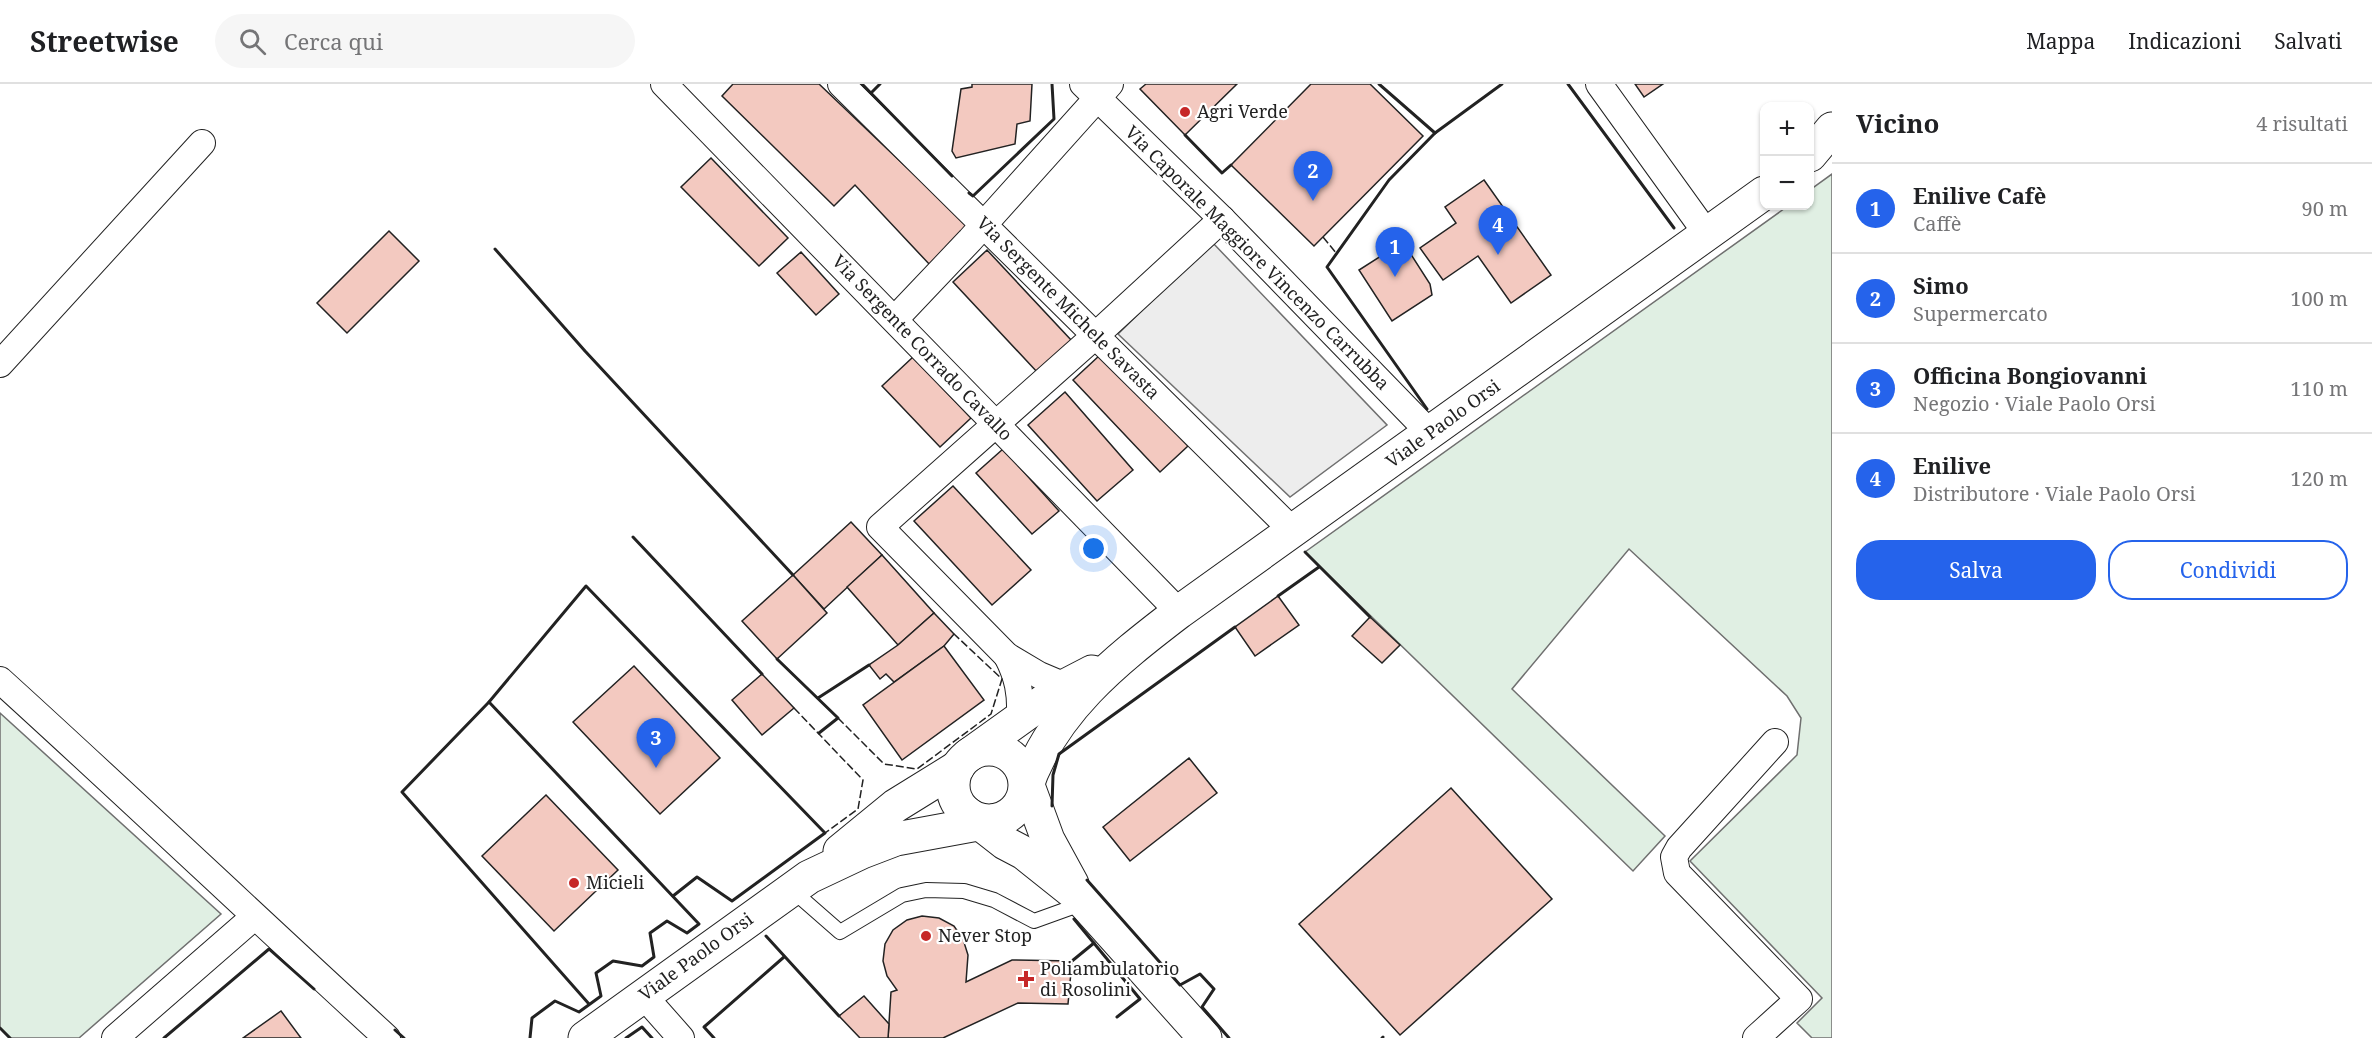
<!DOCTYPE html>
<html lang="it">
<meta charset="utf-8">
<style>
body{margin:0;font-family:"Noto Serif",serif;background:#f6f6f6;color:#202124}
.controls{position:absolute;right:18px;top:18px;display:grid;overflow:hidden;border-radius:12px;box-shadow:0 2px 4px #0004}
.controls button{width:54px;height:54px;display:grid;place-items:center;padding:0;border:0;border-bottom:2px solid #e0e0e0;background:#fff;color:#202124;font:30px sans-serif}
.you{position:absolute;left:1094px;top:465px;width:21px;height:21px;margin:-15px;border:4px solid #fff;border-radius:50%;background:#1a73e8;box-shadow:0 0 0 9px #1a73e833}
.badge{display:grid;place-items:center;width:39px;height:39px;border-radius:50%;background:#2563eb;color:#fff;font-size:20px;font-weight:700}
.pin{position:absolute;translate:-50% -50px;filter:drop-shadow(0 2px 3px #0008)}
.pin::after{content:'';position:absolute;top:32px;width:21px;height:18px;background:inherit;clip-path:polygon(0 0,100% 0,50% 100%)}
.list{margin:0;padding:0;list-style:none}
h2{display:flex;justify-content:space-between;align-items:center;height:78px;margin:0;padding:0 24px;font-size:26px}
h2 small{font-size:20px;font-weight:400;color:#757577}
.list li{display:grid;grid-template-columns:39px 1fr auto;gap:18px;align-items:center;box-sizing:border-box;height:90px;padding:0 24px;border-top:2px solid #e0e0e0}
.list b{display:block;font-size:22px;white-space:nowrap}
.list p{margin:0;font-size:20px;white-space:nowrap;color:#757577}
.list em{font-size:20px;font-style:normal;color:#757577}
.actions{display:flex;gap:12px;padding:18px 24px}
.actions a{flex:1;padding:14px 0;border:2px solid #2563eb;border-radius:24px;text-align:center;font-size:21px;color:#2563eb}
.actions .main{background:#2563eb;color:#fff}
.icon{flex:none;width:33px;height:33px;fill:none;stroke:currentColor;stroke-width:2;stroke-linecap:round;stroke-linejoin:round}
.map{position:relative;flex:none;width:1832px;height:954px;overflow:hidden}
header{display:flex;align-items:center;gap:36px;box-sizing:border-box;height:84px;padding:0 30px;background:#fff;border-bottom:2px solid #e0e0e0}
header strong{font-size:28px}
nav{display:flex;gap:33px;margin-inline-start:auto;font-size:21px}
.search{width:420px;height:54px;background:#f6f6f6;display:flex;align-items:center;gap:15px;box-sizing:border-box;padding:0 21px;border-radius:33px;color:#757577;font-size:22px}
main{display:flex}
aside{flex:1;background:#fff}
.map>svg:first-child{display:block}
.green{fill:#e0efe3;stroke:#6f6f6f;stroke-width:1.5}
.parking{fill:#ededed;stroke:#6f6f6f;stroke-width:1.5}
.building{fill:#f3c9c0;stroke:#222;stroke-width:1.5}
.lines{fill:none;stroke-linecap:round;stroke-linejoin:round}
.service-casing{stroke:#222;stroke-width:16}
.minor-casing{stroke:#222;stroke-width:28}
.tertiary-casing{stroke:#222;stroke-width:35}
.secondary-casing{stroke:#222;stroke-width:35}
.service{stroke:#fff;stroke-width:14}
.minor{stroke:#fff;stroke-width:26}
.tertiary{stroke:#fff;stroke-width:33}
.secondary{stroke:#fff;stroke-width:33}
.fence{stroke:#222;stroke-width:1.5;stroke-dasharray:8 3;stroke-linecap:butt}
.wall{stroke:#222;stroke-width:3}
.poi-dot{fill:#c62828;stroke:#fff;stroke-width:2}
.labels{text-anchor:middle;stroke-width:4.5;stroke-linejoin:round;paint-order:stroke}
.poi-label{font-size:18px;fill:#222;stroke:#fff;text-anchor:start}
.street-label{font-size:18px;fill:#222;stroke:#fff}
</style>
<header>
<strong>Streetwise</strong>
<div class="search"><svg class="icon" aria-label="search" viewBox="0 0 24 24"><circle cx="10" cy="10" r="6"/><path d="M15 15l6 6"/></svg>Cerca qui</div>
<nav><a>Mappa</a><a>Indicazioni</a><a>Salvati</a></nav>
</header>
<main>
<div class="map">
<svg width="1832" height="954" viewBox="0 0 1832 954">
<rect width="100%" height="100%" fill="#fff"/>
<g class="green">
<polygon points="1832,90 1832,954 1812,954 1797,939 1822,914 1690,777 1797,671 1801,634 1787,612 1629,465 1512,605 1665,752 1633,787 1305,468 1788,122 1810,122 1810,106"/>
<polygon points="0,629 221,830 79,954 10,954 0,944"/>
</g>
<polygon class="parking" points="1212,158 1387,341 1290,413 1118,250"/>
<g class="building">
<polygon points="733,0 819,0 967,141 930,181 855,101 834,122 722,12"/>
<polygon points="972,0 1032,0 1030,37 1017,40 1015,60 956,74 952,67 961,5 972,3"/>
<polygon points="1146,0 1237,0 1185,51 1140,5"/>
<polygon points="1311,0 1370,0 1423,52 1314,162 1231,81"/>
<polygon points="1635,0 1663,0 1644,13"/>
<polygon points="711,74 788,154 759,182 681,103"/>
<polygon points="1484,96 1551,191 1511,219 1478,172 1443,196 1420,164 1456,139 1445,123"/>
<polygon points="389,147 419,177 347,249 317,219"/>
<polygon points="1403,158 1430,200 1432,211 1392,237 1359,186"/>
<polygon points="987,166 1072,257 1038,289 953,198"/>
<polygon points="801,168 839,210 816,231 777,189"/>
<polygon points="1100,271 1188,362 1160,388 1073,296"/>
<polygon points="913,273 971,334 940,363 882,302"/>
<polygon points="1065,308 1133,386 1097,417 1028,341"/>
<polygon points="1003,365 1059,427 1032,450 976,389"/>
<polygon points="953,402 1031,486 992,521 914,437"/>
<polygon points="851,438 882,471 824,525 793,491"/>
<polygon points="882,471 934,529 898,561 847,503"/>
<polygon points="793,491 827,529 777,575 742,537"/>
<polygon points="1278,512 1299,541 1255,572 1235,543"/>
<polygon points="934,529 954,550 944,562 894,598 886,590 880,595 869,581 898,561"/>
<polygon points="1370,533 1400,561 1382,579 1352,552"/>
<polygon points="944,562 984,616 902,676 863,621"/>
<polygon points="634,582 720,674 660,730 573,638"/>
<polygon points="762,590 794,624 762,651 732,616"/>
<polygon points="1189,674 1217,709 1130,777 1103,743"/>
<polygon points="1451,704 1552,815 1400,951 1299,840"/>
<polygon points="546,711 618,786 554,847 482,772"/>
<polygon points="922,832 939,834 954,842 963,855 968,871 966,898 1012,876 1072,877 1068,920 1018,919 943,954 888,954 891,908 897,906 887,892 883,877 885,860 893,846 907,836"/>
<polygon points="864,912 889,940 888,954 860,954 839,932"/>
<polygon points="281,927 301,954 243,954"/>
</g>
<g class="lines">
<defs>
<polyline id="service" points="792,806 840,848 902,811 926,806 964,807 994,816 1034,837 1084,819"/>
<g id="minor">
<polyline points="664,0 1179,528"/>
<polyline points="841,0 1294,448"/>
<polyline points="1083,0 1222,135 1430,349"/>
<polyline points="1599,0 1707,150"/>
<polyline points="895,235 970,156 1110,0"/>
<polyline points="0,280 202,59"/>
<path d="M 1007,572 C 1018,593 1021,610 1020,633"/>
<path d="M 0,596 C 130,714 257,835 387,954"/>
<polyline points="1065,602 1039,591 1007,572 880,443 1095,252 1222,135"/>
<polyline points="643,911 681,954"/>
<polyline points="115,954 254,833"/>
<polyline points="1756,954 1799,915 1677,789 1674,773 1679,764 1775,658"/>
</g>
<g id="tertiary">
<polyline points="1023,688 1048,756 1072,800"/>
<polyline points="964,727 1005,759 1024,769 1078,812 1205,954"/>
</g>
<g id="secondary">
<polyline points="1810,71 1832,45"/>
<circle cx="989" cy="701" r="36"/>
<polyline points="969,671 1065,602 1092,588"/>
<path d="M 1025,707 C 1050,628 1115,577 1179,528 L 1764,109"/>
<polyline points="840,767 895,722 958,683"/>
<polyline points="585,954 809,793 862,768 896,755 994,737"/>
</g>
</defs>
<use href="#service" class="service-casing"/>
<use href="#minor" class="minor-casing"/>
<use href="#tertiary" class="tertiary-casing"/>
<use href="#secondary" class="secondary-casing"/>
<use href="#service" class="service"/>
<use href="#minor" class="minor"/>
<use href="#tertiary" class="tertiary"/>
<use href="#secondary" class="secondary"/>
<g class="fence">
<polyline points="1323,153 1337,170"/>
<polyline points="794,624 863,696 858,725 825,749"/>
<polyline points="838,634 884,680 917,685 991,630 1002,595 954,550"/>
</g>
<g class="wall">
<polyline points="862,0 952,92"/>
<polyline points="1379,0 1435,49"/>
<polyline points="1568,0 1674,144"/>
<polyline points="871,9 880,0"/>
<polyline points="1185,51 1222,89 1231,81"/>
<polyline points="969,109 973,112 1054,35 1052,0"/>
<polyline points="495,165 585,267 793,491"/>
<polyline points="1427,325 1327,183 1389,96 1435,49 1502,0"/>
<polyline points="633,453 762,590"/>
<polyline points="1305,468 1370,533"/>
<polyline points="1278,512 1319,483"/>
<polyline points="777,575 838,634 819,649"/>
<polyline points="818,614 869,581"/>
<polyline points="489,618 699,840 687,849 667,837 650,849 654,873 642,882 613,877 596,889 601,912 579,928 555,917 532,934 530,954"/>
<polyline points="1052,722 1053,691 1059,670 1235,543"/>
<polyline points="1087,796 1180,901 1200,890 1214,905 1202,923 1229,954"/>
<polyline points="1074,835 1140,915 1117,933"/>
<polyline points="766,852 839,932"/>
<polyline points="1072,877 1094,859"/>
<polyline points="589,920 402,708 489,618 586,502 825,749 732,817 697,793 673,812"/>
<polyline points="0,944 10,954"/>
<polyline points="395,946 404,954"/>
<polyline points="164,954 269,865 314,905"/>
<polyline points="626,954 642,943 652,954"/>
<polyline points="714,954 704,943 784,873"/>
<polyline points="1382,954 1383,953"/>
</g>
</g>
<g class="poi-dot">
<circle cx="1185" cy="28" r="6"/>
<circle cx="574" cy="799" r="6"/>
<circle cx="926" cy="852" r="6"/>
<path d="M1023 886h6v6h6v6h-6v6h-6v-6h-6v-6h6z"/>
</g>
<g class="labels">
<g class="poi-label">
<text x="1197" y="34">Agri Verde</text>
<text x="586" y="805">Micieli</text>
<text x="938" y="858">Never Stop</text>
<text x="1040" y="891">Poliambulatorio<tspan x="1040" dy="21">di Rosolini</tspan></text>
</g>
<g class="street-label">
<text transform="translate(1257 174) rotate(45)" y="6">Via Caporale Maggiore Vincenzo Carrubba</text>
<text transform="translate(1068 224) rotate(45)" y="6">Via Sergente Michele Savasta</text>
<text transform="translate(922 264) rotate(46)" y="6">Via Sergente Corrado Cavallo</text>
<text transform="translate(1443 340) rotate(-36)" y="6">Viale Paolo Orsi</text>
<text transform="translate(696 873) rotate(-36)" y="6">Viale Paolo Orsi</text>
</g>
</g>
</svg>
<div class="controls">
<button>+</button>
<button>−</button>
</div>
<div class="you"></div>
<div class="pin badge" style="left:1395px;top:193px">1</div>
<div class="pin badge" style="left:1313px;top:117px">2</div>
<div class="pin badge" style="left:656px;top:684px">3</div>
<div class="pin badge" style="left:1498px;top:171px">4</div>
</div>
<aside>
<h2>Vicino<small>4 risultati</small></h2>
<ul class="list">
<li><span class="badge">1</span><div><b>Enilive Cafè</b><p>Caffè</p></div><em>90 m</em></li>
<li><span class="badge">2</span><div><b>Simo</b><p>Supermercato</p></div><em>100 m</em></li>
<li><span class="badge">3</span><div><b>Officina Bongiovanni</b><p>Negozio · Viale Paolo Orsi</p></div><em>110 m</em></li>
<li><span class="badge">4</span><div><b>Enilive</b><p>Distributore · Viale Paolo Orsi</p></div><em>120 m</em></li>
</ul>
<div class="actions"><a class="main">Salva</a><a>Condividi</a></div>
</aside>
</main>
